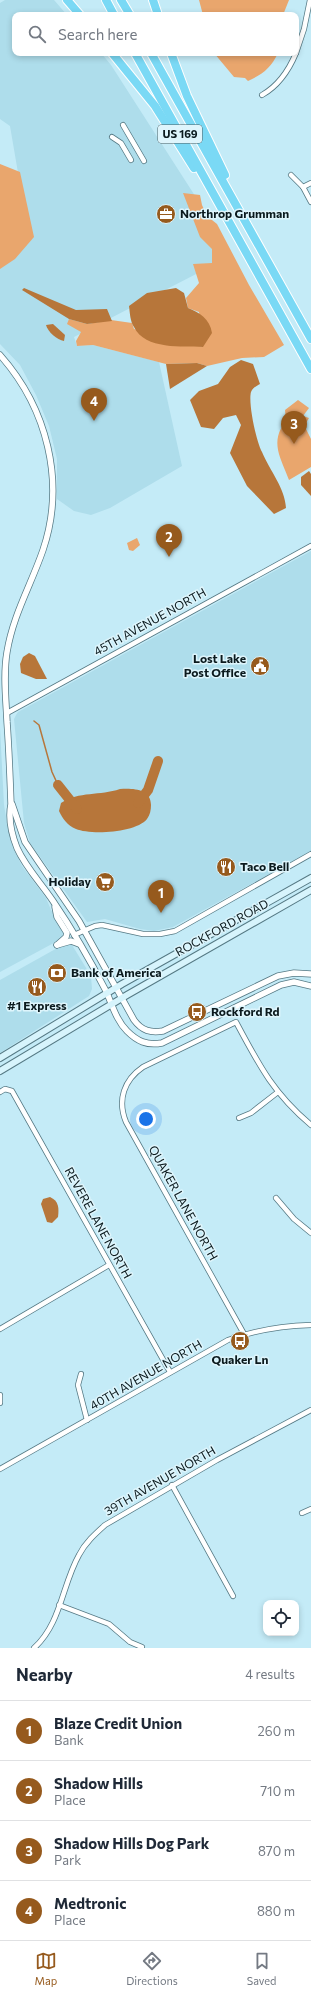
<!DOCTYPE html>
<style>
body{margin:0;font-family:Commissioner,sans-serif;background:#f2f2f3;color:#1f2937}
.controls{position:absolute;right:12px;bottom:12px;display:grid;overflow:hidden;border-radius:8px;box-shadow:0 2px 6px #0003}
.controls button{width:36px;height:36px;display:grid;place-items:center;padding:0;border:0;border-bottom:1px solid #e0e1e3;background:#fff;color:#1f2937;font:20px sans-serif}
.you{position:absolute;left:146px;top:1119px;width:14px;height:14px;margin:-10px;border:3px solid #fff;border-radius:50%;background:#1a73e8;box-shadow:0 0 0 6px #1a73e833}
.badge{display:grid;place-items:center;width:26px;height:26px;border-radius:50%;background:#965a1d;color:#fff;font-size:13px;font-weight:700}
.pin{position:absolute;translate:-50% -33px;filter:drop-shadow(0 1px 2px #0008)}
.pin::after{content:'';position:absolute;top:21px;width:14px;height:12px;background:inherit;clip-path:polygon(0 0,100% 0,50% 100%)}
.list{margin:0;padding:0;list-style:none}
h2{display:flex;justify-content:space-between;align-items:center;height:52px;margin:0;padding:0 16px;font-size:17px}
h2 small{font-size:13px;font-weight:400;color:#747a83}
.list li{display:grid;grid-template-columns:26px 1fr auto;gap:12px;align-items:center;box-sizing:border-box;height:60px;padding:0 16px;border-top:1px solid #e0e1e3}
.list b{display:block;font-size:15px;white-space:nowrap}
.list p{margin:0;font-size:13px;white-space:nowrap;color:#747a83}
.list em{font-size:13px;font-style:normal;color:#747a83}
.icon{flex:none;width:22px;height:22px;fill:none;stroke:currentColor;stroke-width:2;stroke-linecap:round;stroke-linejoin:round}
.map{position:relative;flex:none;width:311px;height:1648px;overflow:hidden}
.search{position:absolute;background:#fff;box-shadow:0 2px 6px #0003;left:12px;right:12px;top:12px;height:44px;display:flex;align-items:center;gap:10px;box-sizing:border-box;padding:0 14px;border-radius:8px;color:#747a83;font-size:15px}
.sheet{height:292px;background:#fff}
nav{display:flex;justify-content:space-around;align-items:center;box-sizing:border-box;height:56px;border-top:1px solid #e0e1e3;background:#fff;font-size:11px;color:#747a83}
nav a{display:grid;justify-items:center;gap:2px}
nav .on{color:#965a1d}
.map>svg:first-child{display:block}
.built{fill:#aeddeb}
.green{fill:#e9a66d}
.water{fill:#b7763a}
.lines{fill:none;stroke-linecap:round;stroke-linejoin:round}
.stream{stroke:#b7763a;stroke-width:1.5}
.river{stroke:#b7763a;stroke-width:10}
.minor-casing{stroke:#557984;stroke-width:6}
.tertiary-casing{stroke:#557984;stroke-width:7}
.secondary-casing{stroke:#557984;stroke-width:8}
.motorway-casing{stroke:#fff;stroke-width:10}
.minor{stroke:#fff;stroke-width:4.5}
.tertiary{stroke:#fff;stroke-width:5.5}
.secondary{stroke:#d7f4fc;stroke-width:6}
.motorway{stroke:#7ad9f5;stroke-width:8}
.labels{text-anchor:middle;stroke-width:3;stroke-linejoin:round;paint-order:stroke}
.shield{fill:#def5fc;stroke:#4a5c61;stroke-width:1}
.shield-label{font-size:11px;font-weight:bold;fill:#0b1a1e}
.poi-label{font-size:12px;font-weight:bold;fill:#0b1a1e;stroke:#def5fc;text-anchor:start}
.street-label{font-size:12px;fill:#0b1a1e;stroke:#def5fc}
</style>
<div class="map">
<svg width="311" height="1648" viewBox="0 0 311 1648">
<rect width="100%" height="100%" fill="#c4ebf7"/>
<g class="built">
<polygon points="5,0 54,0 67,15 15,15 15,53 101,53 111,65 233,255 74,337 77,346 93,345 159,362 182,466 110,508 91,515 74,511 57,499 57,459 49,426 36,395 20,365 0,344 0,257 28,231 10,126 0,119 0,3"/>
<polygon points="311,551 311,851 173,927 154,931 140,929 105,919 87,922 30,843 24,823 14,719 16,715 18,712"/>
<polygon points="0,728 4,805 8,829 13,848 22,866 46,898 51,910 66,933 63,938 0,972"/>
<polygon points="68,942 72,945 91,976 92,989 89,996 0,1053 0,980"/>
</g>
<g class="green">
<polygon points="199,0 289,0 283,15 203,15"/>
<path d="M 214,53 L 278,53 C 271,68 263,74 248,81 L 245,78 L 234,77 Z"/>
<polygon points="0,164 20,172 34,237 15,259 0,269"/>
<polygon points="183,193 200,195 202,205 207,216 217,224 249,285 284,345 264,357 242,358 207,366 197,363 166,364 93,345 77,346 76,341 81,332 67,324 69,319 87,324 111,320 132,323 134,329 203,347 199,312 188,308 186,298 199,283 193,264 212,263 212,249 200,237"/>
<path d="M 298,400 L 309,408 L 303,416 L 309,418 L 306,423 L 306,429 L 311,439 L 311,467 L 289,480 C 281,458 269,442 286,421 L 285,410 Z"/>
<polygon points="137,538 140,545 133,551 129,550 127,543"/>
</g>
<g class="water">
<polygon points="24,288 76,310 107,309 112,321 87,324 69,319 22,290"/>
<path d="M 176,288 L 184,293 L 188,308 C 199,312 210,319 212,333 L 203,347 C 183,346 145,350 134,327 C 130,321 130,313 129,306 L 147,293 Z"/>
<path d="M 53,324 L 65,335 L 64,341 C 57,340 48,332 46,325 Z"/>
<path d="M 241,360 L 253,364 L 260,384 C 257,386 253,387 251,392 C 248,403 256,441 262,452 C 270,471 285,488 286,508 L 274,514 L 247,486 L 230,453 L 241,425 L 236,415 L 223,418 L 214,429 L 201,427 L 190,400 L 199,391 L 218,384 L 230,367 Z"/>
<polygon points="197,363 207,366 170,389 166,364"/>
<polygon points="309,471 311,474 311,496 301,485 301,477"/>
<polygon points="29,653 35,656 47,679 36,679 21,673 20,664 23,657"/>
<path d="M 120,789 C 133,788 151,789 151,805 C 151,810 150,815 147,819 C 136,833 90,835 76,829 C 67,825 63,819 59,811 L 61,803 C 79,791 100,796 120,789 Z"/>
<path d="M 50,1197 C 59,1201 59,1208 58,1217 L 52,1223 L 47,1222 L 41,1204 L 43,1199 Z"/>
</g>
<g class="lines">
<polyline class="stream" points="34,721 39,725 52,772 58,785"/>
<g class="river">
<polyline points="58,785 77,809"/>
<polyline points="138,803 148,790 158,761"/>
</g>
<defs>
<g id="minor">
<polyline points="296,53 304,29 310,0"/>
<path d="M 262,95 C 278,86 289,70 296,53"/>
<polyline points="123,125 144,161"/>
<polyline points="112,137 121,143 131,160"/>
<polyline points="291,175 303,187 311,202"/>
<polyline points="303,187 311,183"/>
<polyline points="7,713 311,546"/>
<polyline points="74,935 95,926 102,925 143,934 160,934 175,931 311,854"/>
<polyline points="0,1092 5,1089 12,1091 170,1372"/>
<polyline points="239,1118 251,1113 278,1092"/>
<polyline points="276,1198 294,1219 311,1233"/>
<polyline points="0,1329 109,1265"/>
<path d="M 244,1334 L 126,1122 C 117,1100 124,1080 143,1067 L 236,1022 C 259,1065 273,1093 311,1125"/>
<polyline points="81,1374 78,1385 87,1420"/>
<polyline points="0,1395 0,1403"/>
<path d="M 0,1469 L 228,1340 C 255,1330 282,1326 311,1325"/>
<polyline points="172,1485 233,1596"/>
<polyline points="302,1513 311,1509"/>
<polyline points="59,1605 109,1624 130,1642 142,1647"/>
<path d="M 34,1648 C 61,1624 62,1585 79,1555 C 85,1543 95,1534 105,1525 L 217,1460 L 311,1410"/>
</g>
<g id="tertiary">
<path d="M 0,355 C 47,408 66,482 43,550 C 31,585 13,615 7,652 C 3,675 6,699 7,722 C 9,749 10,776 11,804 C 8,819 11,833 17,848 C 26,868 41,883 53,901 C 72,929 90,960 106,991 C 112,1004 116,1020 127,1031 C 137,1041 147,1046 162,1043 L 281,985 L 294,982 L 311,986"/>
<path d="M 12,804 L 25,842 L 79,921 L 134,1020 C 142,1031 151,1033 163,1031 L 278,976 L 294,973 L 311,974"/>
<polyline points="55,907 57,917 67,933 66,937 57,945"/>
<polyline points="57,945 71,941 79,944"/>
</g>
<g id="secondary">
<polyline points="0,1058 122,984 311,878"/>
<polyline points="0,1071 127,995 311,890"/>
</g>
<g id="motorway">
<polyline points="67,0 80,15"/>
<polyline points="106,0 114,15"/>
<polyline points="121,0 130,15"/>
<polyline points="153,0 158,15"/>
<polyline points="112,53 155,106 194,168"/>
<polyline points="135,53 311,369"/>
<polyline points="151,53 311,339"/>
<polyline points="171,53 187,96 225,175"/>
</g>
</defs>
<use href="#minor" class="minor-casing"/>
<use href="#tertiary" class="tertiary-casing"/>
<use href="#secondary" class="secondary-casing"/>
<use href="#motorway" class="motorway-casing"/>
<use href="#minor" class="minor"/>
<use href="#tertiary" class="tertiary"/>
<use href="#secondary" class="secondary"/>
<use href="#motorway" class="motorway"/>
</g>
<defs>
<symbol id="office-disc" viewBox="-11 -11 22 22"><circle r="9.5" fill="#965a1d" stroke="#def5fc"/><path d="M-6-3h4V-5.5h4V-3h4V5H-6ZM-1-4.5V-3h2v-1.5ZM-6 0V1H6V0Z" fill="#fff"/></symbol>
<symbol id="civic-disc" viewBox="-11 -11 22 22"><circle r="9.5" fill="#965a1d" stroke="#def5fc"/><path d="M-.6-6.5H3V-4.5H.6V-3L4-1V1h2V6H-6V1h2V-1L-.6-3ZM-1.2 2.5V6h2.4V2.5Z" fill="#fff"/></symbol>
<symbol id="restaurant-disc" viewBox="-11 -11 22 22"><circle r="9.5" fill="#965a1d" stroke="#def5fc"/><path d="M-5-6h1v4h1v-4h1v4h1v-4h1v5L-1.5 .5V6h-2V.5L-5-1ZM5-6V6H3V1.5H1.5Q1.5-4 5-6Z" fill="#fff"/></symbol>
<symbol id="supermarket-disc" viewBox="-11 -11 22 22"><circle r="9.5" fill="#965a1d" stroke="#def5fc"/><path d="M-6-5.5h2.5l.6 2H6L4.5 2H-2.5L-4.4-4H-6ZM-1.5 3.2a1.3 1.3 0 1 0 .1 0ZM3 3.2a1.3 1.3 0 1 0 .1 0Z" fill="#fff"/></symbol>
<symbol id="bank-disc" viewBox="-11 -11 22 22"><circle r="9.5" fill="#965a1d" stroke="#def5fc"/><path d="M-6-4H6V4H-6ZM0-2.3a2.3 2.3 0 1 0 0 4.6a2.3 2.3 0 1 0 0-4.6Z" fill="#fff"/></symbol>
<symbol id="bus-disc" viewBox="-11 -11 22 22"><circle r="9.5" fill="#965a1d" stroke="#def5fc"/><path d="M-5-6H5V4H4V6H2V4H-2V6H-4V4H-5ZM-3.5-4V0h7V-4ZM-3.5 1.2v1.5H-2V1.2ZM2 1.2v1.5H3.5V1.2Z" fill="#fff"/></symbol>
</defs>
<g fill-rule="evenodd">
<use href="#office-disc" x="155" y="203" width="22" height="22"/>
<use href="#civic-disc" x="249" y="655" width="22" height="22"/>
<use href="#restaurant-disc" x="215" y="856" width="22" height="22"/>
<use href="#supermarket-disc" x="94" y="871" width="22" height="22"/>
<use href="#bank-disc" x="46" y="962" width="22" height="22"/>
<use href="#restaurant-disc" x="26" y="976" width="22" height="22"/>
<use href="#bus-disc" x="186" y="1001" width="22" height="22"/>
<use href="#bus-disc" x="229" y="1330" width="22" height="22"/>
</g>
<g class="labels">
<rect class="shield" x="158" y="125" width="44" height="18" rx="3"/>
<g class="shield-label">
<text x="180" y="138">US 169</text>
</g>
<g class="poi-label">
<text x="180" y="218">Northrop Grumman</text>
<text x="246" y="663" text-anchor="end">Lost Lake<tspan x="246" dy="14">Post Office</tspan></text>
<text x="240" y="871">Taco Bell</text>
<text x="91" y="886" text-anchor="end">Holiday</text>
<text x="71" y="977">Bank of America</text>
<text x="37" y="1010" text-anchor="middle">#1 Express</text>
<text x="211" y="1016">Rockford Rd</text>
<text x="240" y="1364" text-anchor="middle">Quaker Ln</text>
</g>
<g class="street-label">
<text transform="translate(150 622) rotate(-29)" y="4">45TH AVENUE NORTH</text>
<text transform="translate(222 928) rotate(-29)" y="4">ROCKFORD ROAD</text>
<text transform="translate(183 1203) rotate(61)" y="4">QUAKER LANE NORTH</text>
<text transform="translate(98 1223) rotate(61)" y="4">REVERE LANE NORTH</text>
<text transform="translate(146 1375) rotate(-30)" y="4">40TH AVENUE NORTH</text>
<text transform="translate(160 1481) rotate(-30)" y="4">39TH AVENUE NORTH</text>
</g>
</g>
</svg>
<div class="controls">
<button><svg class="icon" aria-label="locate" viewBox="0 0 24 24"><circle cx="12" cy="12" r="6"/><path d="M12 2v4M12 18v4M2 12h4M18 12h4"/></svg></button>
</div>
<div class="you"></div>
<div class="pin badge" style="left:161px;top:913px">1</div>
<div class="pin badge" style="left:169px;top:557px">2</div>
<div class="pin badge" style="left:294px;top:444px">3</div>
<div class="pin badge" style="left:94px;top:421px">4</div>
<div class="search"><svg class="icon" aria-label="search" viewBox="0 0 24 24"><circle cx="10" cy="10" r="6"/><path d="M15 15l6 6"/></svg>Search here</div>
</div>
<section class="sheet">
<h2>Nearby<small>4 results</small></h2>
<ul class="list">
<li><span class="badge">1</span><div><b>Blaze Credit Union</b><p>Bank</p></div><em>260 m</em></li>
<li><span class="badge">2</span><div><b>Shadow Hills</b><p>Place</p></div><em>710 m</em></li>
<li><span class="badge">3</span><div><b>Shadow Hills Dog Park</b><p>Park</p></div><em>870 m</em></li>
<li><span class="badge">4</span><div><b>Medtronic</b><p>Place</p></div><em>880 m</em></li>
</ul>
</section>
<nav>
<a class="on"><svg class="icon" aria-label="map" viewBox="0 0 24 24"><path d="M3 6l6-2 6 2 6-2v14l-6 2-6-2-6 2zM9 4v14M15 6v14"/></svg>Map</a>
<a><svg class="icon" aria-label="directions" viewBox="0 0 24 24"><path d="M12 3l9 9-9 9-9-9zM9 14v-3h6M13 9l2 2-2 2"/></svg>Directions</a>
<a><svg class="icon" aria-label="saved" viewBox="0 0 24 24"><path d="M7 4h10v16l-5-4-5 4z"/></svg>Saved</a>
</nav>
